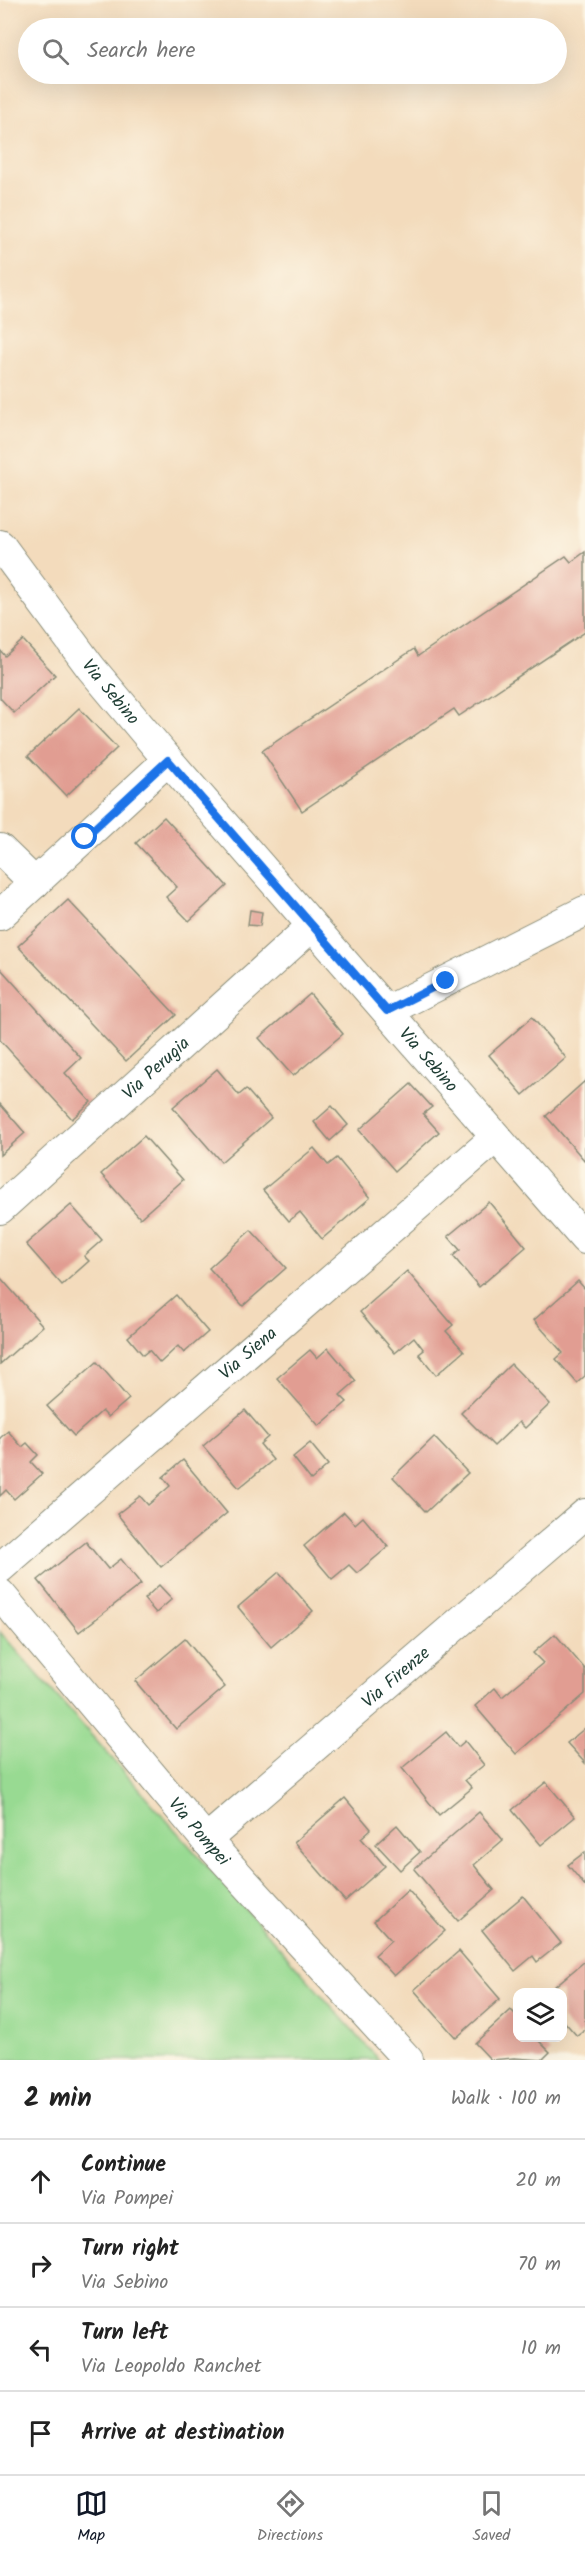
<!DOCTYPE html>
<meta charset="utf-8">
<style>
body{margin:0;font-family:Kalam,sans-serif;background:#f2f2f2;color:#222}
.controls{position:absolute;right:18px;bottom:18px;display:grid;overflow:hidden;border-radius:12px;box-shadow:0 6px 24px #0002}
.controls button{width:54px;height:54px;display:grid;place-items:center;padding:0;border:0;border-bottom:2px solid #e0e0e0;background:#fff;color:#222;font:30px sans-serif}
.stop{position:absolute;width:18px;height:18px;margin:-14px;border:4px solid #1a73e8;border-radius:50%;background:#fff}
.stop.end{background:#1a73e8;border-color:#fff;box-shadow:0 2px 6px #0008}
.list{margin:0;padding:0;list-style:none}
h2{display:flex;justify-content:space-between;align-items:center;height:78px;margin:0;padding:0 24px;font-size:26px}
h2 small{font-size:20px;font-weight:400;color:#767676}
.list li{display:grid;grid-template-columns:39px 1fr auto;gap:18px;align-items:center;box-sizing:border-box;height:84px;padding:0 24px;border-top:2px solid #e0e0e0}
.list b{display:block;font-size:22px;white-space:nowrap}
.list p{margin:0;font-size:20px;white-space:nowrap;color:#767676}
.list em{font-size:20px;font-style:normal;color:#767676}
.icon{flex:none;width:33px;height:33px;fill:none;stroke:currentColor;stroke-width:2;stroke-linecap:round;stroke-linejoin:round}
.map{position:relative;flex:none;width:585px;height:2060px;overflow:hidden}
.search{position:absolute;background:#fff;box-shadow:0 6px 24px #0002;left:18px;right:18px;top:18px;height:66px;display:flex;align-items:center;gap:15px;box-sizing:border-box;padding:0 21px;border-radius:33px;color:#767676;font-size:22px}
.sheet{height:414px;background:#fff}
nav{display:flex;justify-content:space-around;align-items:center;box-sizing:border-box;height:84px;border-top:2px solid #e0e0e0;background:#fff;font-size:16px;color:#767676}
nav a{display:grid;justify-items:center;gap:3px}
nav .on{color:#111827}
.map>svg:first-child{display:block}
.green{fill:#98da92;stroke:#5c8c63;stroke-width:1.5}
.building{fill:#e19d92}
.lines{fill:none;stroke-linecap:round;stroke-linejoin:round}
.street-casing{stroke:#898c78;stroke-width:32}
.street{stroke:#fff;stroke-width:30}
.route{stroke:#1a73e8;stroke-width:8}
.labels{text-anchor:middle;stroke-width:4.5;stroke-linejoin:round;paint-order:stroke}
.street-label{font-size:18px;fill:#1f3d34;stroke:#fcf5e5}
</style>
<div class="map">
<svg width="585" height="2060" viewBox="0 0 585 2060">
<rect width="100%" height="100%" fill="#fcf5e5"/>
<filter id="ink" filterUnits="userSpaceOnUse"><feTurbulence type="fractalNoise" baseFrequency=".0167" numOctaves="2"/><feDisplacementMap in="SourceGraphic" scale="12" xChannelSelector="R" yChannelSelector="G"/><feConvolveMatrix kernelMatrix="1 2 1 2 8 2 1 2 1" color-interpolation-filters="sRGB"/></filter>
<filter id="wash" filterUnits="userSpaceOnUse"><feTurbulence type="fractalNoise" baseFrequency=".008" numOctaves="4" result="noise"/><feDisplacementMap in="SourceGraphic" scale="24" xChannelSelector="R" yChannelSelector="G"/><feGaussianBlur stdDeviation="1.35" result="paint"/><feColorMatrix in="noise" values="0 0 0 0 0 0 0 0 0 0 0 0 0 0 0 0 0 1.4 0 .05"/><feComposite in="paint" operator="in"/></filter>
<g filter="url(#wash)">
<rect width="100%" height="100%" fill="#f3dbbc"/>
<polygon class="green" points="0,1632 379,2060 0,2060"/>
<g id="blocks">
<g class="building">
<polygon points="585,552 585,632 459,716 454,709 302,811 262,751 414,649 418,656 566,556 571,562"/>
<polygon points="23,640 55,675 14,713 0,698 0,650 5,656"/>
<polygon points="79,708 117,748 66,796 28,756"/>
<polygon points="164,817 227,886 189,921 166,897 177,887 136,843"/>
<polygon points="68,900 176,1015 126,1061 18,946"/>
<polygon points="250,910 262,912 260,926 248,925"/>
<polygon points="0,968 81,1058 65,1073 91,1102 72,1119 0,1040"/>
<polygon points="310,994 343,1034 293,1076 259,1038"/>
<polygon points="532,1017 566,1058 523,1095 489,1055"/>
<polygon points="217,1069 239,1095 246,1089 271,1118 221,1162 173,1107"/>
<polygon points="585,1081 585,1161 546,1116"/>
<polygon points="411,1084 432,1107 423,1114 439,1132 395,1171 359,1130"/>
<polygon points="0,1104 25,1133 0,1155"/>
<polygon points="332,1106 348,1125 330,1141 314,1122"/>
<polygon points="144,1136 183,1180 140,1218 101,1174"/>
<polygon points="314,1148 328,1165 337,1158 370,1198 322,1239 300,1212 289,1221 263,1190"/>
<polygon points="489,1202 526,1247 479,1287 453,1256 460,1250 448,1236"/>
<polygon points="71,1205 102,1240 84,1256 89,1261 62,1285 26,1244"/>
<polygon points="251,1230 286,1268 243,1306 209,1268"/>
<polygon points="407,1271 453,1325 446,1331 464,1351 436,1375 419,1354 424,1350 414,1337 395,1353 360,1312"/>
<polygon points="0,1277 43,1326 0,1364"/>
<polygon points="578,1281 585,1289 585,1376 577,1383 556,1359 563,1353 534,1320"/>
<polygon points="176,1295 208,1332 184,1353 178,1346 160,1363 149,1350 143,1355 128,1337"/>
<polygon points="328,1348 356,1381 340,1395 347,1402 319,1426 277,1378 310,1350 317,1358"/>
<polygon points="97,1362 129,1399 108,1417 102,1411 74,1436 47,1406"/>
<polygon points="511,1364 550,1404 525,1428 519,1422 494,1446 461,1413"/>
<polygon points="245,1410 268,1437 260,1444 273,1460 239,1488 203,1446"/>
<polygon points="8,1431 22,1447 27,1443 38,1455 31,1462 42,1474 14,1499 6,1490 0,1496 0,1438"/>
<polygon points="434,1437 468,1473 426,1512 393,1477"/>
<polygon points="310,1443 328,1465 311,1480 293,1457"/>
<polygon points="183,1460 227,1513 161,1567 117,1514 140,1496 148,1505 170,1486 163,1477"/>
<polygon points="344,1512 355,1524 363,1517 388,1547 357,1573 349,1565 332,1579 304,1546"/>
<polygon points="86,1542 108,1569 121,1559 141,1584 79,1632 38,1580"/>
<polygon points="279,1572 313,1611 271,1647 238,1607"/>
<polygon points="159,1585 172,1599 156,1613 144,1599"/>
<polygon points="555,1634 585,1669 585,1694 516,1754 475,1706 495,1688 502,1697 543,1663 533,1653"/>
<polygon points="185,1639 225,1687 176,1729 135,1681"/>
<polygon points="585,1728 585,1763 567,1743"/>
<polygon points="446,1732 458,1747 465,1741 484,1765 465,1780 472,1788 439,1815 402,1768"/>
<polygon points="546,1782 575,1817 541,1845 512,1810"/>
<polygon points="345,1798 371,1829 361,1838 385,1866 345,1901 294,1842"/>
<polygon points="479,1812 503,1840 474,1865 494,1890 458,1921 414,1869"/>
<polygon points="397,1825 420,1852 400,1870 376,1844"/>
<polygon points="585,1852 585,1886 568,1865"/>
<polygon points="408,1890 445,1931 394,1976 375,1955 391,1940 374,1921"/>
<polygon points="523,1896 561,1943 537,1962 533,1956 515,1971 482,1930"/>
<polygon points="459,1951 500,1999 456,2038 414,1990"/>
<polygon points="585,1961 585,2030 577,2036 562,2019 562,1992 548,1992"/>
<polygon points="511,2010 518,2017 518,2038 536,2038 550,2052 542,2060 514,2058 491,2060 475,2043"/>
</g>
</g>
</g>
<g filter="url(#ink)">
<use href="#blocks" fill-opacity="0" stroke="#898c78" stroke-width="1.5"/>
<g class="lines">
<defs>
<g id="street">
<path id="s1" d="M 0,545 L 91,668 L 168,760 L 585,1239"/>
<polyline points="0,849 35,883"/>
<polyline points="0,915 168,760"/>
<polyline points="387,1011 585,911"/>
<path id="s2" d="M 0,1209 L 312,926"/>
<path id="s3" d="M 0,1568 L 495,1138"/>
<path id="s4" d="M 0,1594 L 206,1840 L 408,2060"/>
<path id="s5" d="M 206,1840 L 585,1514"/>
</g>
</defs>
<use href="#street" class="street-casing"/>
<use href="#street" class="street"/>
</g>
</g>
<g class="lines" filter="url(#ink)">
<polyline class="route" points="85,837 168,760 387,1011 446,981"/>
</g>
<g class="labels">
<g class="street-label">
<text dy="6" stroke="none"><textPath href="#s1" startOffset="184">Via Sebino</textPath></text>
<text dy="6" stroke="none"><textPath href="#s1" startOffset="670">Via Sebino</textPath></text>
<text dy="6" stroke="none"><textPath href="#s2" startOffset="210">Via Perugia</textPath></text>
<text dy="6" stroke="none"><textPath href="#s3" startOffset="328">Via Siena</textPath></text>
<text dy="6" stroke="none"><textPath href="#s5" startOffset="250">Via Firenze</textPath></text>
<text dy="6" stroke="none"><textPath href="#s4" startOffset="310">Via Pompei</textPath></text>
</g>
</g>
</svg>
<div class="controls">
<button><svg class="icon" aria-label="layers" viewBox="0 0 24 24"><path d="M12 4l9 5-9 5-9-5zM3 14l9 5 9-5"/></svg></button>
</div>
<div class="stop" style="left:85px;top:837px"></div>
<div class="stop end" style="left:446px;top:981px"></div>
<div class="search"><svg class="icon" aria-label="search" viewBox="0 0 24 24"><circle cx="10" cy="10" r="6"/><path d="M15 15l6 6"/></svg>Search here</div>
</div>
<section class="sheet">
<h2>2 min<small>Walk · 100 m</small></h2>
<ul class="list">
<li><svg class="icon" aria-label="ahead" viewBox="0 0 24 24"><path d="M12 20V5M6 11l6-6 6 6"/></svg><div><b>Continue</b><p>Via Pompei</p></div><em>20 m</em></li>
<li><svg class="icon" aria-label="right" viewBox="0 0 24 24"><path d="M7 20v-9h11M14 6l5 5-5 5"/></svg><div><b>Turn right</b><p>Via Sebino</p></div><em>70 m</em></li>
<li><svg class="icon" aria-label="left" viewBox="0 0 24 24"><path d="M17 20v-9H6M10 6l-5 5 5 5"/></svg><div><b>Turn left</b><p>Via Leopoldo Ranchet</p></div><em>10 m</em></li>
<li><svg class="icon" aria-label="arrive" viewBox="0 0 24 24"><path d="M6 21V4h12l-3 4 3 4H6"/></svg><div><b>Arrive at destination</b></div></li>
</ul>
</section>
<nav>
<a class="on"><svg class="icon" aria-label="map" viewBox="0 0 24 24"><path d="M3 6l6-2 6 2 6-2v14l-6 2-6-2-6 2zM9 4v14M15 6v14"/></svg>Map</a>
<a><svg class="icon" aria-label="directions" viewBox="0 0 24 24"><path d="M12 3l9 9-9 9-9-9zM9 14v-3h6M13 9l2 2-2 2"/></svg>Directions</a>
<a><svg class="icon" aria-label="saved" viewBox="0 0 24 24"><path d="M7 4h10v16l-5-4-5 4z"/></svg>Saved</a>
</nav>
